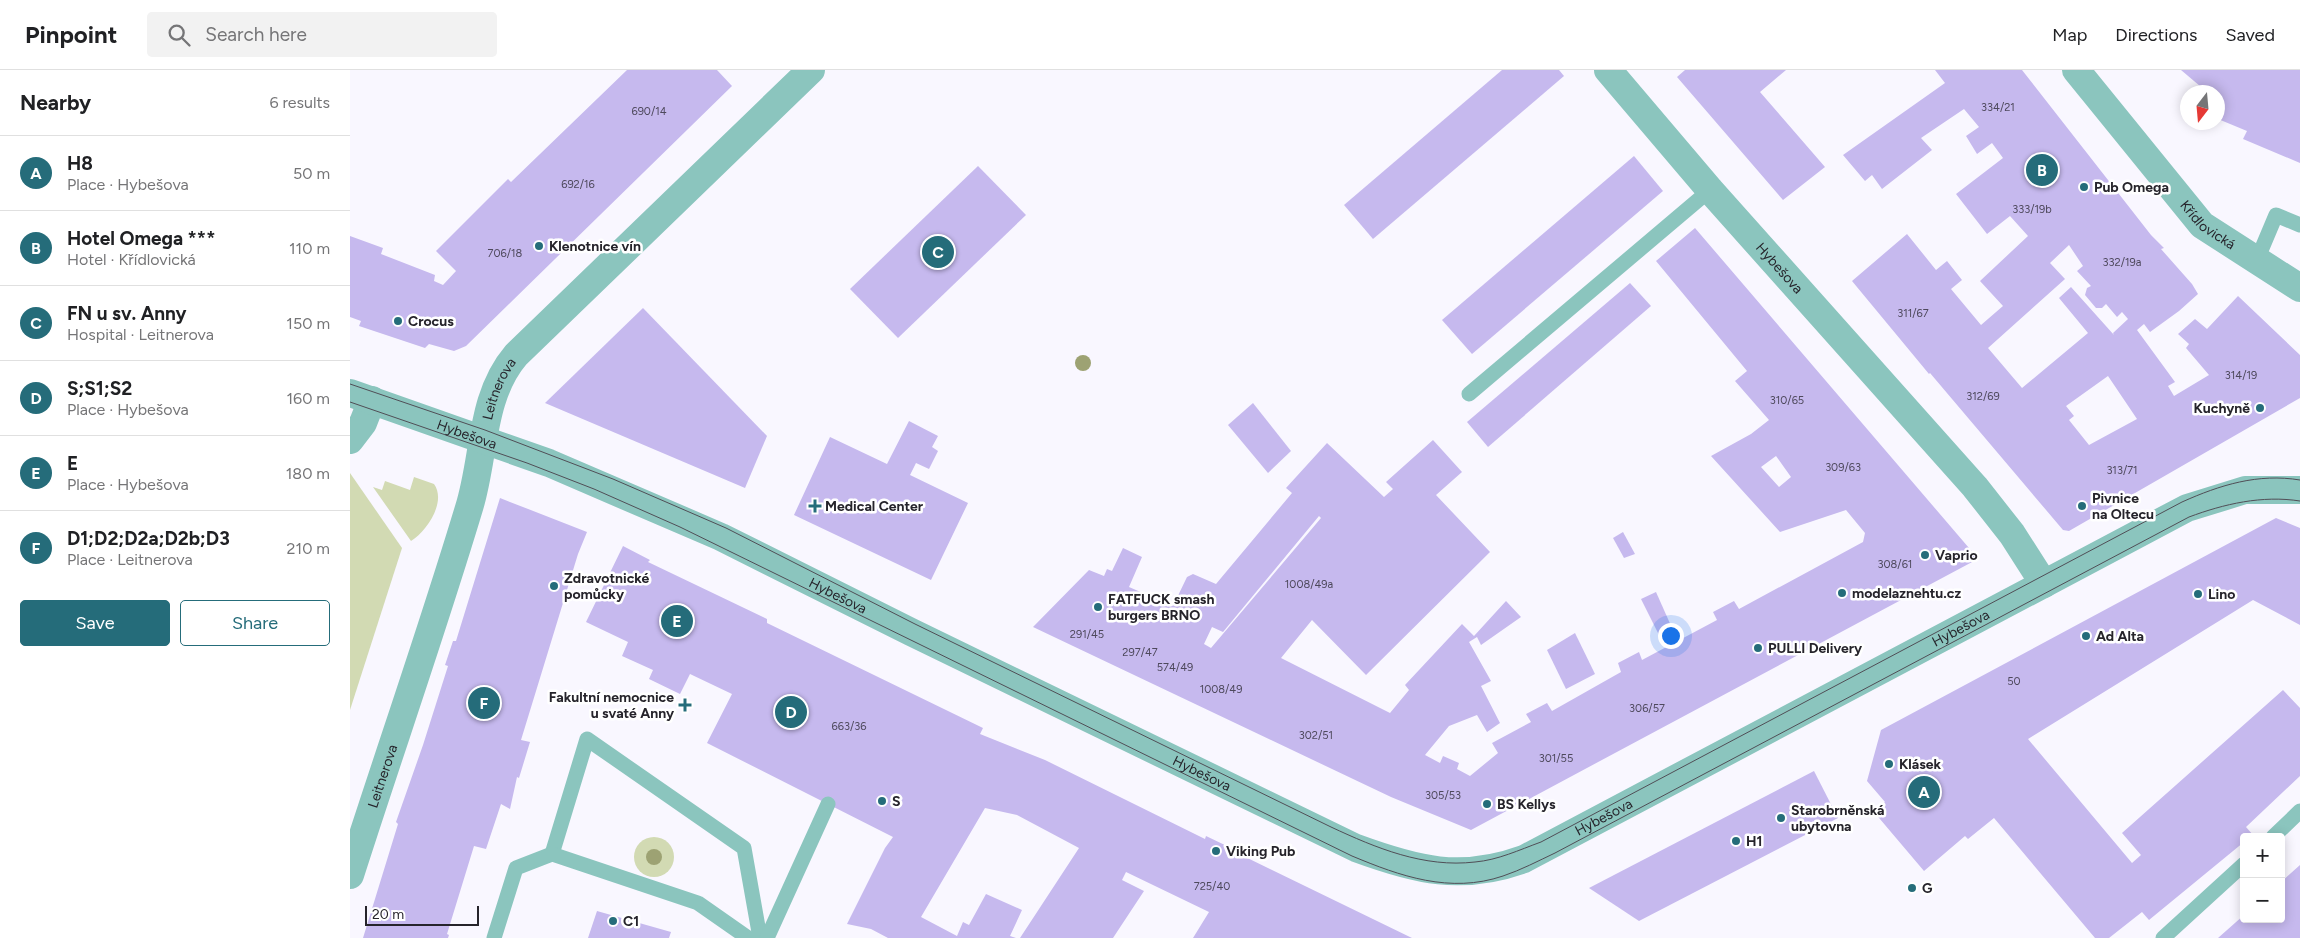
<!DOCTYPE html>
<meta charset="utf-8">
<style>
body{margin:0;font-family:Figtree,sans-serif;background:#f2f2f2;color:#202124}
.controls{position:absolute;right:15px;bottom:15px;display:grid;overflow:hidden;border-radius:5px;box-shadow:0 2px 12px #0003}
.controls button{width:45px;height:45px;display:grid;place-items:center;padding:0;border:0;border-bottom:1px solid #e0e0e0;background:#fff;color:#202124;font:25px sans-serif}
.compass{position:absolute;left:1830px;top:15px;width:45px;height:45px;border-radius:50%;background:#fff;box-shadow:0 2px 12px #0003;rotate:196deg}
.scale{position:absolute;left:15px;bottom:12px;width:114px;box-sizing:border-box;padding-left:5px;border:2px solid #26242b;border-top:0;font-size:14px;line-height:18px;white-space:nowrap;color:#26242b;-webkit-text-stroke:4px #fff;paint-order:stroke}
.you{position:absolute;left:1320px;top:565px;width:18px;height:18px;margin:-12px;border:4px solid #fff;border-radius:50%;background:#1a73e8;box-shadow:0 0 0 8px #1a73e833}
.badge{display:grid;place-items:center;width:32px;height:32px;border-radius:50%;background:#256c7a;color:#fff;font-size:16px;font-weight:700}
.pin{position:absolute;translate:-50% -50%;border:2px solid #fff;box-shadow:0 1px 5px #0006}
.list{margin:0;padding:0;list-style:none}
h2{display:flex;justify-content:space-between;align-items:center;height:65px;margin:0;padding:0 20px;font-size:21px}
h2 small{font-size:16px;font-weight:400;color:#757577}
.list li{display:grid;grid-template-columns:32px 1fr auto;gap:15px;align-items:center;box-sizing:border-box;height:75px;padding:0 20px;border-top:1px solid #e0e0e0}
.list b{display:block;font-size:19px;white-space:nowrap}
.list p{margin:0;font-size:16px;white-space:nowrap;color:#757577}
.list em{font-size:16px;font-style:normal;color:#757577}
.actions{display:flex;gap:10px;padding:15px 20px}
.actions a{flex:1;padding:11px 0;border:1px solid #256c7a;border-radius:5px;text-align:center;font-size:18px;color:#256c7a}
.actions .main{background:#256c7a;color:#fff}
.icon{flex:none;width:28px;height:28px;fill:none;stroke:currentColor;stroke-width:2;stroke-linecap:round;stroke-linejoin:round}
.map{position:relative;flex:none;width:1950px;height:868px;overflow:hidden}
header{display:flex;align-items:center;gap:30px;box-sizing:border-box;height:70px;padding:0 25px;background:#fff;border-bottom:1px solid #e0e0e0}
header strong{font-size:24px}
nav{display:flex;gap:28px;margin-inline-start:auto;font-size:18px}
.search{width:350px;height:45px;background:#f2f2f2;display:flex;align-items:center;gap:12px;box-sizing:border-box;padding:0 18px;border-radius:5px;color:#757577;font-size:19px}
main{display:flex}
aside{flex:1;background:#fff}
.map>svg:first-child{display:block}
.green{fill:#d2dab3}
.building{fill:#c6b9ee;fill-rule:evenodd}
.lines{fill:none;stroke-linecap:round;stroke-linejoin:round}
.service{stroke:#8bc5be;stroke-width:15}
.minor{stroke:#8bc5be;stroke-width:28}
.tertiary{stroke:#8bc5be;stroke-width:28}
.tram{stroke:#504e56;stroke-width:1}
.tree{fill:#9da273}
.poi-dot{fill:#256c7a;stroke:#fff;stroke-width:2}
.labels{text-anchor:middle;stroke-width:5;stroke-linejoin:round;paint-order:stroke}
.number-label{font-size:11px;fill:#4e495c}
.poi-label{font-size:14px;font-weight:bold;fill:#26242b;stroke:#fff;text-anchor:start}
.street-label{font-size:14px;fill:#26242b;stroke:#fff}
</style>
<header>
<strong>Pinpoint</strong>
<div class="search"><svg class="icon" aria-label="search" viewBox="0 0 24 24"><circle cx="10" cy="10" r="6"/><path d="M15 15l6 6"/></svg>Search here</div>
<nav><a>Map</a><a>Directions</a><a>Saved</a></nav>
</header>
<main>
<aside>
<h2>Nearby<small>6 results</small></h2>
<ul class="list">
<li><span class="badge">A</span><div><b>H8</b><p>Place · Hybešova</p></div><em>50 m</em></li>
<li><span class="badge">B</span><div><b>Hotel Omega ***</b><p>Hotel · Křídlovická</p></div><em>110 m</em></li>
<li><span class="badge">C</span><div><b>FN u sv. Anny</b><p>Hospital · Leitnerova</p></div><em>150 m</em></li>
<li><span class="badge">D</span><div><b>S;S1;S2</b><p>Place · Hybešova</p></div><em>160 m</em></li>
<li><span class="badge">E</span><div><b>E</b><p>Place · Hybešova</p></div><em>180 m</em></li>
<li><span class="badge">F</span><div><b>D1;D2;D2a;D2b;D3</b><p>Place · Leitnerova</p></div><em>210 m</em></li>
</ul>
<div class="actions"><a class="main">Save</a><a>Share</a></div>
</aside>
<div class="map">
<svg width="1950" height="868" viewBox="0 0 1950 868">
<rect width="100%" height="100%" fill="#f9f7ff"/>
<g class="green">
<polygon points="0,403 52,478 0,640"/>
<path d="M 64,407 L 84,414 C 97,432 76,462 61,471 L 23,417 L 32,420 L 35,411 L 60,420 Z"/>
<circle cx="304" cy="787" r="20"/>
</g>
<g class="building">
<polygon points="277,0 367,0 382,16 116,276 104,281 79,274 75,278 9,256 11,251 0,247 0,166 33,178 31,184 85,205 84,211 93,215 106,201 86,181 158,109 161,112"/>
<polygon points="1152,0 1209,0 1214,6 1023,169 994,135"/>
<polygon points="1335,0 1436,0 1410,22 1475,97 1433,130 1327,7"/>
<path d="M 1585,0 L 1672,0 L 1801,165 L 1814,178 L 1811,179 L 1842,214 L 1848,224 L 1829,241 L 1800,262 L 1794,254 L 1787,260 L 1825,312 L 1818,316 L 1824,326 L 1859,305 L 1836,278 L 1839,274 L 1828,264 L 1845,249 L 1857,259 L 1888,226 L 1950,285 L 1950,328 L 1719,461 L 1713,460 L 1580,303 L 1579,304 L 1502,211 L 1557,164 L 1586,200 L 1597,191 L 1612,210 L 1601,219 L 1631,255 L 1653,236 L 1630,211 L 1678,166 L 1660,146 L 1637,164 L 1606,124 L 1653,88 L 1642,73 L 1627,84 L 1616,66 L 1629,57 L 1614,39 L 1571,68 L 1582,80 L 1532,119 L 1522,105 L 1515,111 L 1493,85 L 1595,13 ZM 1719,175 L 1733,196 L 1727,201 L 1741,216 L 1737,218 L 1735,225 L 1746,238 L 1752,238 L 1756,234 L 1767,247 L 1772,242 L 1778,249 L 1763,263 L 1764,265 L 1721,217 L 1709,228 L 1738,263 L 1672,318 L 1638,278 L 1715,209 L 1700,193 ZM 1758,306 L 1787,349 L 1739,375 L 1719,350 L 1724,346 L 1716,336 Z"/>
<polygon points="1831,0 1950,0 1950,93 1893,69 1897,61 1868,49 1868,22 1857,22"/>
<polygon points="1284,86 1313,121 1122,284 1092,250"/>
<polygon points="628,96 676,145 548,268 500,219"/>
<path d="M 1345,158 L 1625,485 L 1624,491 L 1121,760 L 1041,727 L 683,557 L 739,500 L 754,506 L 757,499 L 762,501 L 773,478 L 792,487 L 779,517 L 823,536 L 837,507 L 843,504 L 866,514 L 942,423 L 936,418 L 977,373 L 1034,427 L 1043,419 L 1036,412 L 1083,370 L 1112,402 L 1086,425 L 1140,482 L 1016,605 L 962,550 L 931,588 L 1040,643 L 1059,620 L 1055,615 L 1112,554 L 1124,566 L 1156,531 L 1171,547 L 1131,575 L 1127,567 L 1119,572 L 1141,611 L 1131,616 L 1150,653 L 1137,662 L 1127,645 L 1099,656 L 1075,685 L 1090,693 L 1093,686 L 1109,693 L 1107,699 L 1120,706 L 1148,683 L 1142,673 L 1181,652 L 1176,644 L 1197,633 L 1202,641 L 1271,602 L 1268,593 L 1289,582 L 1292,590 L 1367,550 L 1363,542 L 1384,531 L 1389,539 L 1513,472 L 1515,463 L 1496,440 L 1430,462 L 1361,386 L 1401,364 L 1419,350 L 1385,311 L 1397,301 L 1306,191 ZM 1426,386 L 1441,407 L 1429,417 L 1411,397 ZM 969,446 L 971,448 L 861,578 L 854,574 L 862,557 L 873,562 Z"/>
<polygon points="1280,213 1301,236 1138,377 1117,352"/>
<polygon points="293,238 417,366 395,418 195,333"/>
<polygon points="903,333 941,381 918,403 878,355"/>
<polygon points="559,351 588,366 582,377 588,381 579,399 566,393 560,405 618,433 581,510 444,445 480,367 537,394"/>
<polygon points="150,428 237,462 228,484 171,670 180,672 169,708 167,707 160,739 151,734 136,779 124,776 97,864 99,865 98,868 13,868 48,754 46,752 73,675 98,596 95,595 103,571 106,571"/>
<polygon points="1926,448 1950,458 1950,555 1903,530 1678,669 1782,793 1791,785 1772,763 1933,620 1950,638 1950,706 1896,757 1903,765 1894,767 1894,772 1799,850 1792,842 1759,868 1745,868 1644,748 1618,769 1615,766 1574,801 1524,742 1535,732 1517,711 1531,660"/>
<polygon points="1273,462 1285,484 1274,488 1263,468"/>
<polygon points="273,476 300,490 298,492 417,549 417,553 633,658 630,664 695,690 855,769 856,766 879,777 879,779 1062,868 843,868 859,842 776,802 772,810 794,821 763,868 670,868 729,778 667,745 635,738 571,847 607,866 613,852 619,855 636,824 672,840 660,866 666,868 538,868 521,859 497,854 535,778 543,767 357,673 382,624 340,604 330,624 299,609 303,600 272,586 278,572 236,552"/>
<polygon points="1306,522 1322,558 1309,565 1291,529"/>
<polygon points="1225,563 1245,604 1216,619 1197,580"/>
<polygon points="1464,701 1488,748 1289,851 1239,818"/>
<polygon points="1950,795 1950,868 1868,868 1894,845 1894,849 1931,849 1931,812"/>
<polygon points="247,841 321,862 319,868 238,868"/>
</g>
<g class="lines">
<g class="service">
<polyline points="1907,190 1926,145 1950,155"/>
<polyline points="1119,324 1360,120"/>
<polyline points="1923,767 1950,741"/>
<polyline points="202,784 237,669 394,778 410,868"/>
<polyline points="144,868 166,798 202,784 348,833 398,868"/>
<polyline points="417,868 478,734"/>
<polyline points="1813,868 1894,794"/>
</g>
<g class="minor">
<path id="s1" d="M 1258,0 L 1360,120 L 1625,417 L 1662,464 L 1694,514"/>
<path id="s2" d="M 1726,0 L 1852,155 L 1950,218"/>
<polyline points="0,370 13,353 22,330"/>
<path id="s3" d="M 0,805 C 39,683 82,561 119,438 C 135,387 130,327 166,285 L 461,0"/>
</g>
<path class="tertiary" id="s4" d="M 0,323 L 199,393 L 371,467 L 561,562 L 1006,778 C 1066,800 1111,812 1174,789 L 1837,438 L 1895,420 L 1950,420"/>
<g class="tram">
<path d="M 0,314 L 135,360 L 263,409 L 376,458 L 565,554 L 981,757 C 1026,778 1074,798 1125,792 C 1148,790 1169,780 1191,772 L 1832,432 C 1870,415 1908,403 1950,410"/>
<path d="M 0,332 L 177,393 L 244,419 L 330,457 L 1002,786 C 1050,806 1100,824 1153,806 C 1171,800 1188,791 1205,783 L 1839,447 C 1874,434 1912,425 1950,431"/>
</g>
</g>
<g class="tree">
<circle cx="733" cy="293" r="8"/>
<circle cx="304" cy="787" r="8"/>
</g>
<g class="poi-dot">
<circle cx="1734" cy="117" r="5"/>
<circle cx="189" cy="176" r="5"/>
<circle cx="48" cy="251" r="5"/>
<circle cx="1910" cy="338" r="5"/>
<path d="M462.5 428.5h5v5h5v5h-5v5h-5v-5h-5v-5h5z"/>
<circle cx="1732" cy="436" r="5"/>
<circle cx="1575" cy="485" r="5"/>
<circle cx="204" cy="516" r="5"/>
<circle cx="1492" cy="523" r="5"/>
<circle cx="1848" cy="524" r="5"/>
<circle cx="748" cy="537" r="5"/>
<circle cx="1736" cy="566" r="5"/>
<circle cx="1408" cy="578" r="5"/>
<path d="M332.5 627.5h5v5h5v5h-5v5h-5v-5h-5v-5h5z"/>
<circle cx="1539" cy="694" r="5"/>
<circle cx="532" cy="731" r="5"/>
<circle cx="1137" cy="734" r="5"/>
<circle cx="1431" cy="748" r="5"/>
<circle cx="1386" cy="771" r="5"/>
<circle cx="866" cy="781" r="5"/>
<circle cx="1562" cy="818" r="5"/>
<circle cx="263" cy="851" r="5"/>
</g>
<g class="labels">
<g class="number-label">
<text x="1648" y="41">334/21</text>
<text x="299" y="45">690/14</text>
<text x="228" y="118">692/16</text>
<text x="1682" y="143">333/19b</text>
<text x="155" y="187">706/18</text>
<text x="1772" y="196">332/19a</text>
<text x="1563" y="247">311/67</text>
<text x="1891" y="309">314/19</text>
<text x="1633" y="330">312/69</text>
<text x="1437" y="334">310/65</text>
<text x="1493" y="401">309/63</text>
<text x="1772" y="404">313/71</text>
<text x="1545" y="498">308/61</text>
<text x="959" y="518">1008/49a</text>
<text x="737" y="568">291/45</text>
<text x="790" y="586">297/47</text>
<text x="825" y="601">574/49</text>
<text x="1664" y="615">50</text>
<text x="871" y="623">1008/49</text>
<text x="1297" y="642">306/57</text>
<text x="499" y="660">663/36</text>
<text x="966" y="669">302/51</text>
<text x="1206" y="692">301/55</text>
<text x="1093" y="729">305/53</text>
<text x="862" y="820">725/40</text>
</g>
<g class="poi-label">
<text x="1744" y="122">Pub Omega</text>
<text x="199" y="181">Klenotnice vín</text>
<text x="58" y="256">Crocus</text>
<text x="1900" y="343" text-anchor="end">Kuchyně</text>
<text x="1742" y="433">Pivnice<tspan x="1742" dy="16">na Oltecu</tspan></text>
<text x="475" y="441">Medical Center</text>
<text x="1585" y="490">Vaprio</text>
<text x="214" y="513">Zdravotnické<tspan x="214" dy="16">pomůcky</tspan></text>
<text x="1502" y="528">modelaznehtu.cz</text>
<text x="1858" y="529">Lino</text>
<text x="758" y="534">FATFUCK smash<tspan x="758" dy="16">burgers BRNO</tspan></text>
<text x="1746" y="571">Ad Alta</text>
<text x="1418" y="583">PULLI Delivery</text>
<text x="324" y="632" text-anchor="end">Fakultní nemocnice<tspan x="324" dy="16">u svaté Anny</tspan></text>
<text x="1549" y="699">Klásek</text>
<text x="542" y="736">S</text>
<text x="1147" y="739">BS Kellys</text>
<text x="1441" y="745">Starobrněnská<tspan x="1441" dy="16">ubytovna</tspan></text>
<text x="1396" y="776">H1</text>
<text x="876" y="786">Viking Pub</text>
<text x="1572" y="823">G</text>
<text x="273" y="856">C1</text>
</g>
<g class="street-label">
<text dy="5" stroke="none"><textPath href="#s2" startOffset="204">Křídlovická</textPath></text>
<text dy="5" stroke="none"><textPath href="#s1" startOffset="262">Hybešova</textPath></text>
<text dy="5" stroke="none"><textPath href="#s3" startOffset="509">Leitnerova</textPath></text>
<text dy="5" stroke="none"><textPath href="#s4" startOffset="124">Hybešova</textPath></text>
<text dy="5" stroke="none"><textPath href="#s4" startOffset="529">Hybešova</textPath></text>
<text dy="5" stroke="none"><textPath href="#s4" startOffset="1772">Hybešova</textPath></text>
<text dy="5" stroke="none"><textPath href="#s4" startOffset="934">Hybešova</textPath></text>
<text dy="5" stroke="none"><textPath href="#s3" startOffset="104">Leitnerova</textPath></text>
<text dy="5" stroke="none"><textPath href="#s4" startOffset="1368">Hybešova</textPath></text>
</g>
</g>
</svg>
<div class="controls">
<button>+</button>
<button>−</button>
</div>
<svg class="compass" viewBox="-18 -18 36 36"><path d="M0-13l5 13h-10z" fill="#e53935"/><path d="M0 13l5-13h-10z" fill="#757577"/></svg>
<div class="scale">20 m</div>
<div class="you"></div>
<div class="pin badge" style="left:1574px;top:722px">A</div>
<div class="pin badge" style="left:1692px;top:100px">B</div>
<div class="pin badge" style="left:588px;top:182px">C</div>
<div class="pin badge" style="left:441px;top:642px">D</div>
<div class="pin badge" style="left:327px;top:551px">E</div>
<div class="pin badge" style="left:134px;top:633px">F</div>
</div>
</main>
